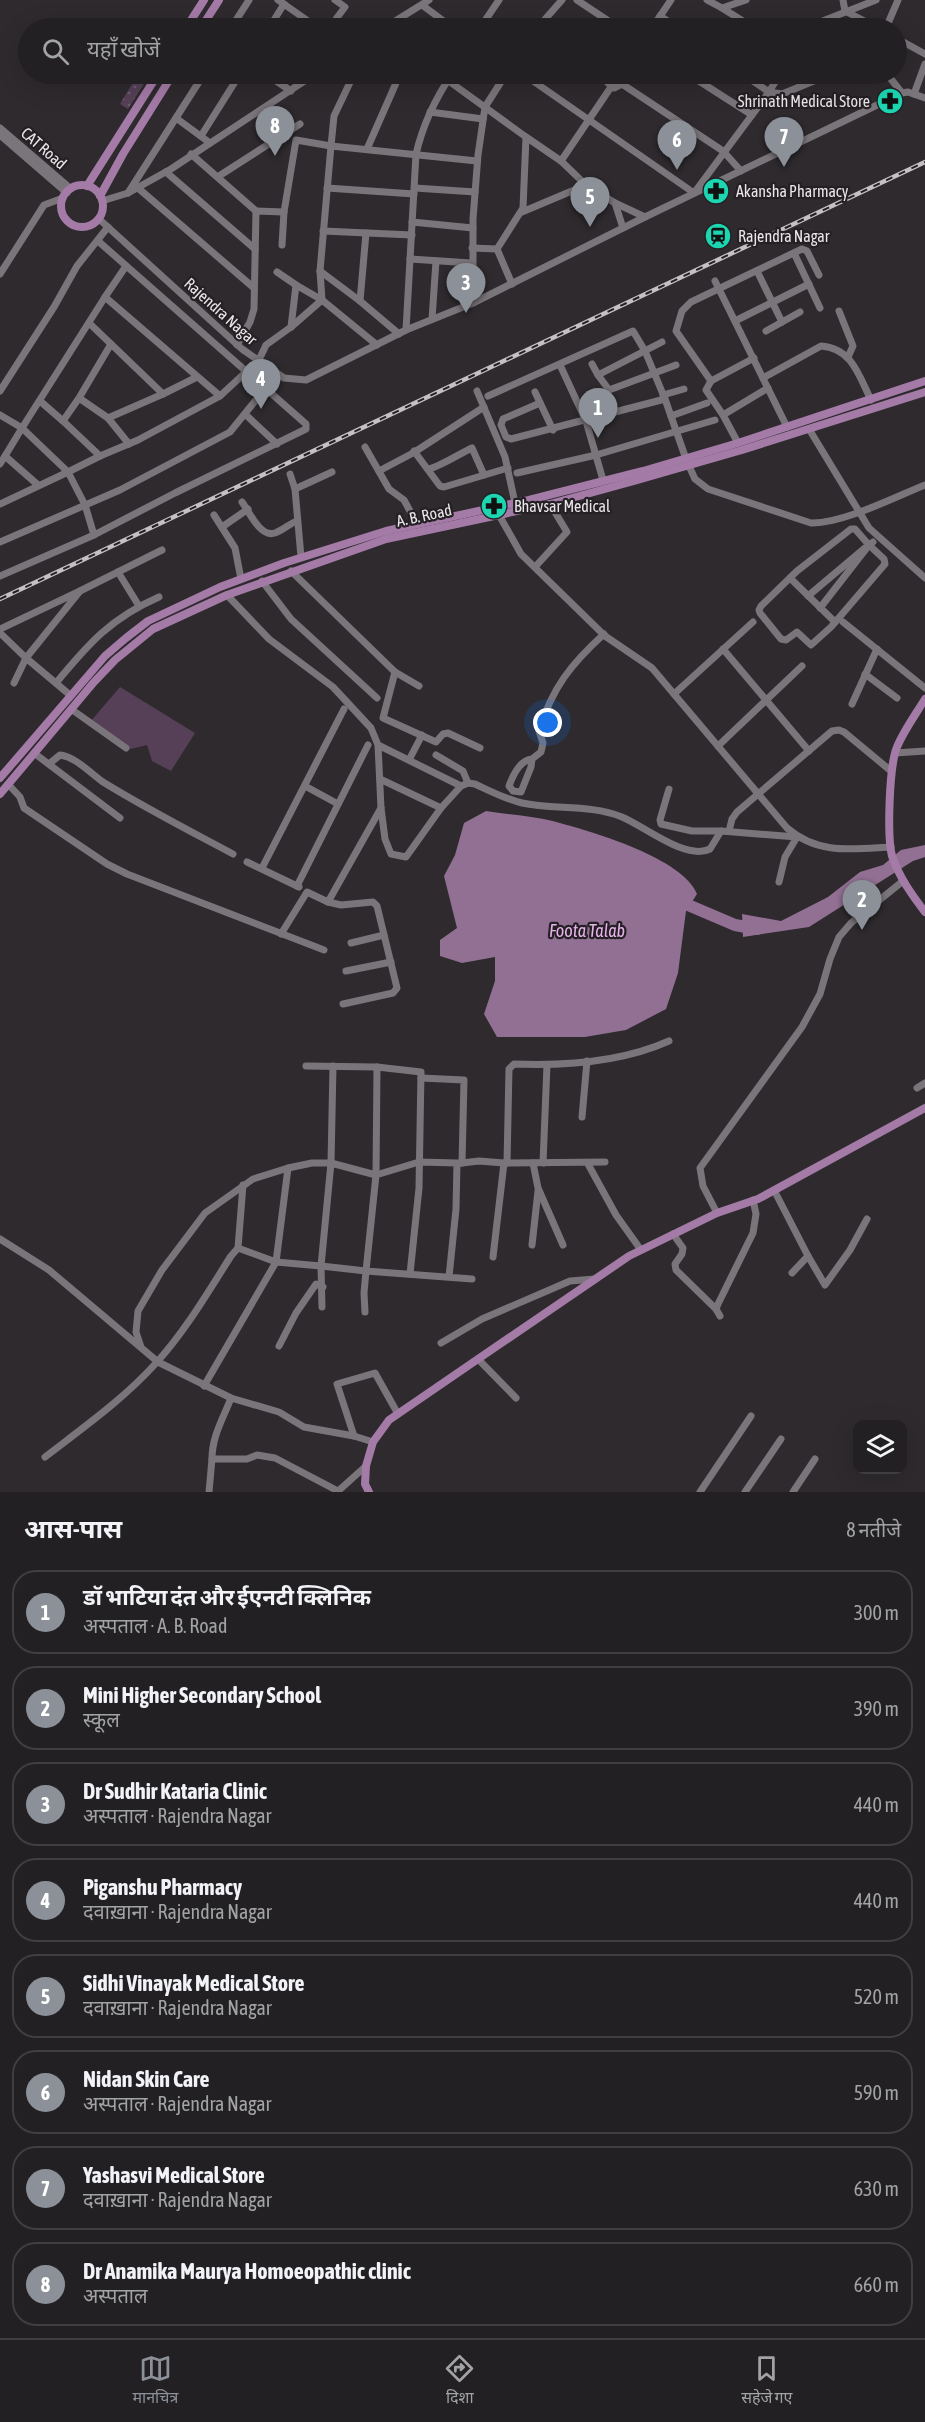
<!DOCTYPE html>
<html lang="hi">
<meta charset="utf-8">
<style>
body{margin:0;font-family:"Asap Condensed","Noto Sans Devanagari",sans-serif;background:#2e2d2f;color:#f1f3f6}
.controls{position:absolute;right:18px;bottom:18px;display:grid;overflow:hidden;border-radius:12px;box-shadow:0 6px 24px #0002}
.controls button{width:54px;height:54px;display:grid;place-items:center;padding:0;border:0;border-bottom:2px solid #3f3e40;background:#222022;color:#f1f3f6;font:30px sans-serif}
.you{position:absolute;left:548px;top:723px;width:21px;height:21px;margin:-15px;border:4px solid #fff;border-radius:50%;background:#1a73e8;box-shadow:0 0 0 9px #1a73e833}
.badge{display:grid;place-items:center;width:39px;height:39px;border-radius:50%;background:#8c9099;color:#fff;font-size:20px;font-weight:700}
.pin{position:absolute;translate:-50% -50px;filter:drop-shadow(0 2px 3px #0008)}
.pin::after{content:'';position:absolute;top:32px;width:21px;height:18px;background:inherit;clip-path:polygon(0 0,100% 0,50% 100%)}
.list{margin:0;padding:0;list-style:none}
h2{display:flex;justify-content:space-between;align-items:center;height:78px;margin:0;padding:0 24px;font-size:26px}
h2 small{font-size:20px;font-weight:400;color:#a2a3a5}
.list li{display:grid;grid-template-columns:39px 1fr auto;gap:18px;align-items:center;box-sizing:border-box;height:84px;margin:0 12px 12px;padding:0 12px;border:2px solid #3f3e40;border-radius:24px}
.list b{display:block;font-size:22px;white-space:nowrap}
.list p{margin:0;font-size:20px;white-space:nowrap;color:#a2a3a5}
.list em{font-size:20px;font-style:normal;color:#a2a3a5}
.icon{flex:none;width:33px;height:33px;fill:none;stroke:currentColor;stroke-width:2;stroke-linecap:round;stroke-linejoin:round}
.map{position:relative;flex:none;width:925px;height:1492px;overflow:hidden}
.search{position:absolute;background:#222022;box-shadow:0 6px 24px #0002;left:18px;right:18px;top:18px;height:66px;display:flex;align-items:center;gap:15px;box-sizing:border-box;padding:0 21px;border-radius:33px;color:#a2a3a5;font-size:22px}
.sheet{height:846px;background:#222022}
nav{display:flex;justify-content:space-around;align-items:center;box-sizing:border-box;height:84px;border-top:2px solid #3f3e40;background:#222022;font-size:16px;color:#a2a3a5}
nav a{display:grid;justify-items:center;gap:3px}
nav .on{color:#8c9099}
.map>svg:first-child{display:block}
.green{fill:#564057}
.park{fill:url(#park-dots)}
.water{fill:#927094}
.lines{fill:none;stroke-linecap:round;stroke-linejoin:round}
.river{stroke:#927094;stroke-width:12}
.minor{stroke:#7a757a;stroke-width:7}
.major{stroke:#a47aa7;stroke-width:8}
.rail-casing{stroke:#c4c1c4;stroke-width:4.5}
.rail{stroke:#242024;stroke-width:2;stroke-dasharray:7;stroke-linecap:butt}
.labels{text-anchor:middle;stroke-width:4.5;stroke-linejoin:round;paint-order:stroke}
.poi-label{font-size:16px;fill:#eae7ea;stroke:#242024;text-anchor:start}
.street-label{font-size:16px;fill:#eae7ea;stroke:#242024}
.water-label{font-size:18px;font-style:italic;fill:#e8b3eb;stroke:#242024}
</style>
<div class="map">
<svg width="925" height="1492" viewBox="0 0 925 1492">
<defs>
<pattern id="park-dots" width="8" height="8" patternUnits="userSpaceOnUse" patternTransform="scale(1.5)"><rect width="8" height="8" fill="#564057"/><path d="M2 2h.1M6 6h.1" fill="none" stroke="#6e5c6f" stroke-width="1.8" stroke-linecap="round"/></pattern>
</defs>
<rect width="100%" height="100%" fill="#2e2a2e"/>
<polygon class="green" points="120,687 195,733 171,771 152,761 147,745 131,749 90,722"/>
<polygon class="park" points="138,74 147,79 128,109 120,104"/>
<g class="water">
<path d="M 486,811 C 510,815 536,816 560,823 C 594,832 684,859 697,894 L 686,911 L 678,973 L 666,1009 L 626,1030 L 585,1037 L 497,1037 L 484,1014 L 495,981 L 495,957 L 462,963 L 440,956 L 440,940 L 457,928 L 444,876 L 455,855 L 464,823 Z"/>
<polygon points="925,845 925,857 913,861 809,927 743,937 742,914 781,921 828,897 860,872 883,865 901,850"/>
</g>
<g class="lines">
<polyline class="river" points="688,905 735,925 757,929"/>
<g class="minor">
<polyline points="278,0 318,28"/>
<polyline points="577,0 619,28"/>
<polyline points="707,0 722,8 746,0"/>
<polyline points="843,0 845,11 878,28"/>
<polyline points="422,5 453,28"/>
<polyline points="722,8 754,28"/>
<polyline points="660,16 678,28"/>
<polyline points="540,25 562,0"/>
<polyline points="231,28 249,0"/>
<polyline points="269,28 284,4"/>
<polyline points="334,28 336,19 345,7 335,0"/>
<polyline points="384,28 429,0"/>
<polyline points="480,28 499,0"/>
<polyline points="652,28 671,0"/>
<polyline points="805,28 876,0"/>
<polyline points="886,28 898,0"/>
<polyline points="896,38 925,54"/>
<polyline points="266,74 291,91"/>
<polyline points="354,74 334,116 331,146 477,161"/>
<polyline points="439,74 526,137 523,208 497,249 472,248"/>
<polyline points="523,74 694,193 752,115 688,74"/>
<polyline points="607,74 607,82 614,88 622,84 623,74"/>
<polyline points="743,74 769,92 780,74"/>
<polyline points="887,74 902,93"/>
<polyline points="622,84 723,151 741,171"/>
<polyline points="914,94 925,64"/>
<polyline points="430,112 483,119"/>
<polyline points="752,115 769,92 782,94 831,74"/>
<polyline points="176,118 210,143"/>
<polyline points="0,128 71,189"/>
<polyline points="0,135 67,193"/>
<polyline points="201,136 240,74"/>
<polyline points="526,137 561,161 586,185 615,203 623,228"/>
<polyline points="367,149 400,74"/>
<polyline points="191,154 256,211"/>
<polyline points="561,161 611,87"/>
<polyline points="166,172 255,249"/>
<polyline points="219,176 300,124"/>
<polyline points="138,188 254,288"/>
<polyline points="327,188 414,194"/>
<polyline points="415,188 475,192"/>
<polyline points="128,193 204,74"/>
<polyline points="102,201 128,193 171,169 315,74"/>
<polyline points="615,203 645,217"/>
<polyline points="522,212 586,185"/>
<polyline points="99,219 242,349 284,378 306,380 406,330 473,303 645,217 902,93 908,92 925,98"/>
<polyline points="412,222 473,228"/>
<polyline points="323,231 412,235"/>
<polyline points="366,233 360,301 399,334"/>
<polyline points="282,245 284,212"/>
<polyline points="497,249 512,284"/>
<polyline points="794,253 820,308"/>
<polyline points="410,259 471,263"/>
<polyline points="320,271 360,301"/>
<polyline points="757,271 782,322"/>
<polyline points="277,272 296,285"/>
<polyline points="0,274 44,205 63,198"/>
<polyline points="715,281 787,427"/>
<polyline points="105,297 126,266"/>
<polyline points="473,303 473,219 478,155 485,107 506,74"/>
<polyline points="839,311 853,346 848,357"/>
<polyline points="432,319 436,261"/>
<polyline points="735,321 809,284"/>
<polyline points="89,323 111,344"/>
<polyline points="291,327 296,285 322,300 377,345"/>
<path d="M 406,330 L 416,154 C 423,124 435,99 452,74"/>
<polyline points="766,331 800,312"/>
<polyline points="662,342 598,375 609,390 676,365"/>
<polyline points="237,345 250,322 254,309 256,211 284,212 296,140 331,146 320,271 322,300 291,327 266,345 258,362"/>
<polyline points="592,364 598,375"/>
<polyline points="560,365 586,421 603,480"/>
<path d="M 763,378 L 821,346 C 852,348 859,376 871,400"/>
<polyline points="711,381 754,358"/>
<polyline points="0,391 54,307 77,266 108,227"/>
<polyline points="477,391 505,457 515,503"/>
<polyline points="535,392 553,430"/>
<polyline points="163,394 197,377"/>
<polyline points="663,395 684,389"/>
<polyline points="220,396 247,371"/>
<polyline points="488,396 633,331 645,351 665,399 686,459"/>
<polyline points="79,398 111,344 163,394 108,418 79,398 63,421 100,456"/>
<polyline points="40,401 63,421"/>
<polyline points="540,403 503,419 501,425 506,437 511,439 665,399"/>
<polyline points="0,415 22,428 105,297 220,396 138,440 100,456 68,472 22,428 5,456"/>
<polyline points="246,415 277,444"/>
<polyline points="723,415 768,388"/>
<polyline points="671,416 707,403"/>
<polyline points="108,418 129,444"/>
<polyline points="809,429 869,528 925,578"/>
<polyline points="738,443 723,415 706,390 711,381 676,331 682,311 691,302 802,249 807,251 819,275"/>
<polyline points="365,447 389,489 404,500 417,524"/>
<polyline points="414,451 440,486 444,487 508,468"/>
<polyline points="0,464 5,456 38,485"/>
<path d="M 689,466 L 695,479 L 708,489 L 811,523 C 842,524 895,497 925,485"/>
<path d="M 429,469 C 441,466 459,454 472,448 L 484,475"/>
<polyline points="379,471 413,453 484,407"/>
<polyline points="517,473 596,455 715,420"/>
<polyline points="290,474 295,489 301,557"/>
<polyline points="295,489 332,472"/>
<path d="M 242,502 C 249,511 260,538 275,533 C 283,530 289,524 297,521"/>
<polyline points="0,504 68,472 85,505 94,535 175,493 306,429 306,424 98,241"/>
<polyline points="214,515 235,548 241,579"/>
<path d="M 499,515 L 521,554 L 605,636 L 652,668 L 787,828 C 818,855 853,849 891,847"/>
<polyline points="222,527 248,509"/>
<polyline points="0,542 120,490 230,432 277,374"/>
<polyline points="869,545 855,529 851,529 797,571 761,606 759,610 760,613 781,639 786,640 797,632 811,645 831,627 885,564 884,559 869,545 873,542"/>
<polyline points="535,567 567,532 550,504"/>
<polyline points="291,571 395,672 383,718 436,742 443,734 448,733 480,748"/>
<polyline points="118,572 139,606"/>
<polyline points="0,576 94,535"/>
<polyline points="790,578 835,622"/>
<polyline points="262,581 291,619 377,698"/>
<polyline points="80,591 162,550"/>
<polyline points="227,595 269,639 333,687 371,728 378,745 381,808 385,839 391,854 406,857 441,808 461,786 378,745"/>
<polyline points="808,596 865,548"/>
<polyline points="820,608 869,545"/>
<polyline points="843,622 925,688"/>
<polyline points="0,629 80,591 26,658 0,633"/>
<polyline points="723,649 809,751"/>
<polyline points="395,672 419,686"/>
<polyline points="865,674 897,698"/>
<polyline points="14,683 26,658 70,695"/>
<path d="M 56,683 C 89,643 111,618 159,597"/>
<polyline points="674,694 753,622"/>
<polyline points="852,704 877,649"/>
<polyline points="71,709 126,748"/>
<polyline points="718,746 802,666"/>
<polyline points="34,753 120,818"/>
<polyline points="895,753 925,751"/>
<polyline points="436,755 463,771 468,783"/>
<path d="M 532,759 C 520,760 513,775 509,786 L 513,791 L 521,792 L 531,767 L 532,759 L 541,752 L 543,743 L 539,731 C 552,688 571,664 604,634"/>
<polyline points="409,760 422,735"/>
<path d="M 49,764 L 60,755 C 76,757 90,773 103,782 C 145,808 190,831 233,854"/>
<polyline points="380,779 441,808"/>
<polyline points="8,784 20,797 24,808 107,864 127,874 324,950"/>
<polyline points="305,786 338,804"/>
<path d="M 461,786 L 468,783 L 475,784 C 490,791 505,799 522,803 C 554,810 590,804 622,817 C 644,826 686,861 710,849 L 721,831 L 797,837 L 785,857 L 779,882"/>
<polyline points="669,789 660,820 661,824 692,831 721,831"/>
<polyline points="729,831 732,819 737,812 832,731 839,730 844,732 891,771"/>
<polyline points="247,862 299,887"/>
<polyline points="262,868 344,709"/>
<polyline points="297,886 368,745"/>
<polyline points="328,902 341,905 373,902 377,906 397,988 393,993 343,1004"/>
<polyline points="281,934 307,892 328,902 381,808"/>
<polyline points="351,943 384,935"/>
<polyline points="346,971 391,962"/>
<polyline points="377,1067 421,1072 419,1188 410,1274"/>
<polyline points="421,1078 464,1080 462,1163 459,1163"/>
<polyline points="917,1088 925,1083"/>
<polyline points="582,1117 587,1061"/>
<polyline points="462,1163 479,1161 504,1163 493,1257"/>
<polyline points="504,1163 605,1162"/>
<path d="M 507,1163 L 509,1069 L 514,1064 C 565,1066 622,1062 669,1041"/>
<polyline points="533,1163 538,1188 563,1245"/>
<polyline points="543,1163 547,1065"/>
<polyline points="588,1164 616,1215 641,1250"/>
<polyline points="243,1185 238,1248 276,1262 288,1168 312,1163 331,1163 333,1066"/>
<polyline points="774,1190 808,1256 792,1273"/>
<polyline points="717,1213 703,1186 700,1168 802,1027 820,994 830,959 839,937 851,923 903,881"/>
<polyline points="673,1234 683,1248 682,1254 675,1264 676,1270 716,1309"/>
<polyline points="0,1239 49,1270 158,1362 231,1398 279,1412 304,1427 354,1436 373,1442"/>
<polyline points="532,1245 538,1191"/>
<polyline points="808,1256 825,1285 850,1250 867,1219"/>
<polyline points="449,1277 456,1209 457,1163 419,1162 376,1175 366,1271 472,1279"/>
<polyline points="322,1307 321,1266 366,1271 364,1293 365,1312"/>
<polyline points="720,1316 716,1309 718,1304 753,1233 756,1214 753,1200"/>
<polyline points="441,1343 482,1319 570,1281 595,1279"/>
<polyline points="279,1346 296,1313 316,1284 323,1287"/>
<polyline points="141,1347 136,1332 138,1311 162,1270 205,1213 253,1179 288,1168"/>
<polyline points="478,1359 516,1398"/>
<polyline points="204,1386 276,1262 321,1266 331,1163 376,1175 377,1067 306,1066"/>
<polyline points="354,1436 337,1384 375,1373 398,1414"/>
<path d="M 45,1457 C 84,1427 125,1398 157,1362 C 186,1330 208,1292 231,1256 L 238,1248"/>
<path d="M 212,1459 C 212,1436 223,1419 231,1398"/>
<polyline points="209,1492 212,1459 247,1459 257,1455 275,1458 338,1491"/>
<polyline points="337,1492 366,1466"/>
<polyline points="700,1492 751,1416"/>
<polyline points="745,1492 781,1439"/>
<polyline points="793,1492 815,1459"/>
</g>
<g class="major">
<polyline points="186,28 204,0"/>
<polyline points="201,28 219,0"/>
<circle cx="82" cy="206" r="21"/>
<polyline points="87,186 158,74"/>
<polyline points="100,196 123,154 173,74"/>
<path d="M 925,699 C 916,714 904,730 897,747 C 889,766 887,837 892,856 C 899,877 912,895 925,912"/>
<polyline points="0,778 105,656 126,638 148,621 220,587 284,563 386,531 529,500 643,471 738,443 925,381"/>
<polyline points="0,794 94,682 115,660 153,629 227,595 386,539 550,504 634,481 742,450 925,392"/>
<polyline points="369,1492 365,1484 366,1466 373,1442 389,1420 478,1359 629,1256 717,1213 758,1199 925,1108"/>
</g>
<defs>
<polyline id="rail" points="0,599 925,162"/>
</defs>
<use href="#rail" class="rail-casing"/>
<use href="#rail" class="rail"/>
</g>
<defs>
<symbol id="pharmacy-disc" viewBox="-11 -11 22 22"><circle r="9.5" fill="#1cd5b1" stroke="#242024"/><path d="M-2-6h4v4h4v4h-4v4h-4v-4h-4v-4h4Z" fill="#111"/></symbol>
<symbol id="station-disc" viewBox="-11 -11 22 22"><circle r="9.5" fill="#1cd5b1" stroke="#242024"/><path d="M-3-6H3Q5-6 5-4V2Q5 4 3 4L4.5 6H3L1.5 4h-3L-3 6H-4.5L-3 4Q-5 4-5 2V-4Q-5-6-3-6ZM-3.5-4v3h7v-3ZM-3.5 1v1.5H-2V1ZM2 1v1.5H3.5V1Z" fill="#111"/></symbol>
</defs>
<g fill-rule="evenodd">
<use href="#pharmacy-disc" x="875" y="86" width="30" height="30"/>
<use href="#pharmacy-disc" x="701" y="176" width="30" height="30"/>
<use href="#station-disc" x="703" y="221" width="30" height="30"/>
<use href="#pharmacy-disc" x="479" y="491" width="30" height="30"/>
</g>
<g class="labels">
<g class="poi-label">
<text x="870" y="107" text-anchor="end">Shrinath Medical Store</text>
<text x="736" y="197">Akansha Pharmacy</text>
<text x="738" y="242">Rajendra Nagar</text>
<text x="514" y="512">Bhavsar Medical</text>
</g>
<g class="street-label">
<text transform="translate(44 148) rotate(41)" y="6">CAT Road</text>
<text transform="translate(221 311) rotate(42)" y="6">Rajendra Nagar</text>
<text transform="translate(424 515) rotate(-12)" y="6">A. B. Road</text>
</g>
<g class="water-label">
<text x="587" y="937">Foota Talab</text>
</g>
</g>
</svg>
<div class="controls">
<button><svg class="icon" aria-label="layers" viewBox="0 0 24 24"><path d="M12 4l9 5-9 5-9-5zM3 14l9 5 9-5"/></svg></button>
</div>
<div class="you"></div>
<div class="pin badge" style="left:598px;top:438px">1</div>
<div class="pin badge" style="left:862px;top:930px">2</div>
<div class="pin badge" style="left:466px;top:313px">3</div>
<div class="pin badge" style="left:261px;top:409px">4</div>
<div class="pin badge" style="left:590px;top:227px">5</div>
<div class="pin badge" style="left:677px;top:170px">6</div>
<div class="pin badge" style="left:784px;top:167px">7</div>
<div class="pin badge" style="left:275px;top:156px">8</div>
<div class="search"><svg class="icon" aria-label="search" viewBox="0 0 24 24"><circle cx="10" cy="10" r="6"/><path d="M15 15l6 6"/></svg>यहाँ खोजें</div>
</div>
<section class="sheet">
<h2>आस-पास<small>8 नतीजे</small></h2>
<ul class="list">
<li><span class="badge">1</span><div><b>डॉ भाटिया दंत और ईएनटी क्लिनिक</b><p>अस्पताल · A. B. Road</p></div><em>300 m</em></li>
<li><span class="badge">2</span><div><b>Mini Higher Secondary School</b><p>स्कूल</p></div><em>390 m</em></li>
<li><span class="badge">3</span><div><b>Dr Sudhir Kataria Clinic</b><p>अस्पताल · Rajendra Nagar</p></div><em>440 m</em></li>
<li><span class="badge">4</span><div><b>Piganshu Pharmacy</b><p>दवाख़ाना · Rajendra Nagar</p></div><em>440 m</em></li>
<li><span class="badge">5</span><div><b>Sidhi Vinayak Medical Store</b><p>दवाख़ाना · Rajendra Nagar</p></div><em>520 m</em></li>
<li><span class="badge">6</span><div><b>Nidan Skin Care</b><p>अस्पताल · Rajendra Nagar</p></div><em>590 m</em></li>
<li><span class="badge">7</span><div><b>Yashasvi Medical Store</b><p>दवाख़ाना · Rajendra Nagar</p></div><em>630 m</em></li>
<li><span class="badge">8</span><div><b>Dr Anamika Maurya Homoeopathic clinic</b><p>अस्पताल</p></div><em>660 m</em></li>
</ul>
</section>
<nav>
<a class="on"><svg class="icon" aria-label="map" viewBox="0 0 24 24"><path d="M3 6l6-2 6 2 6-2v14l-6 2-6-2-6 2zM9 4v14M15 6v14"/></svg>मानचित्र</a>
<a><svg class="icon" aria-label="directions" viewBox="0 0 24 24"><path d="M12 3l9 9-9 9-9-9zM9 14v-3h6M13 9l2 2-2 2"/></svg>दिशा</a>
<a><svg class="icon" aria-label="saved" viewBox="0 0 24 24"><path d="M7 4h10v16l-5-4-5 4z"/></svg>सहेजे गए</a>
</nav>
